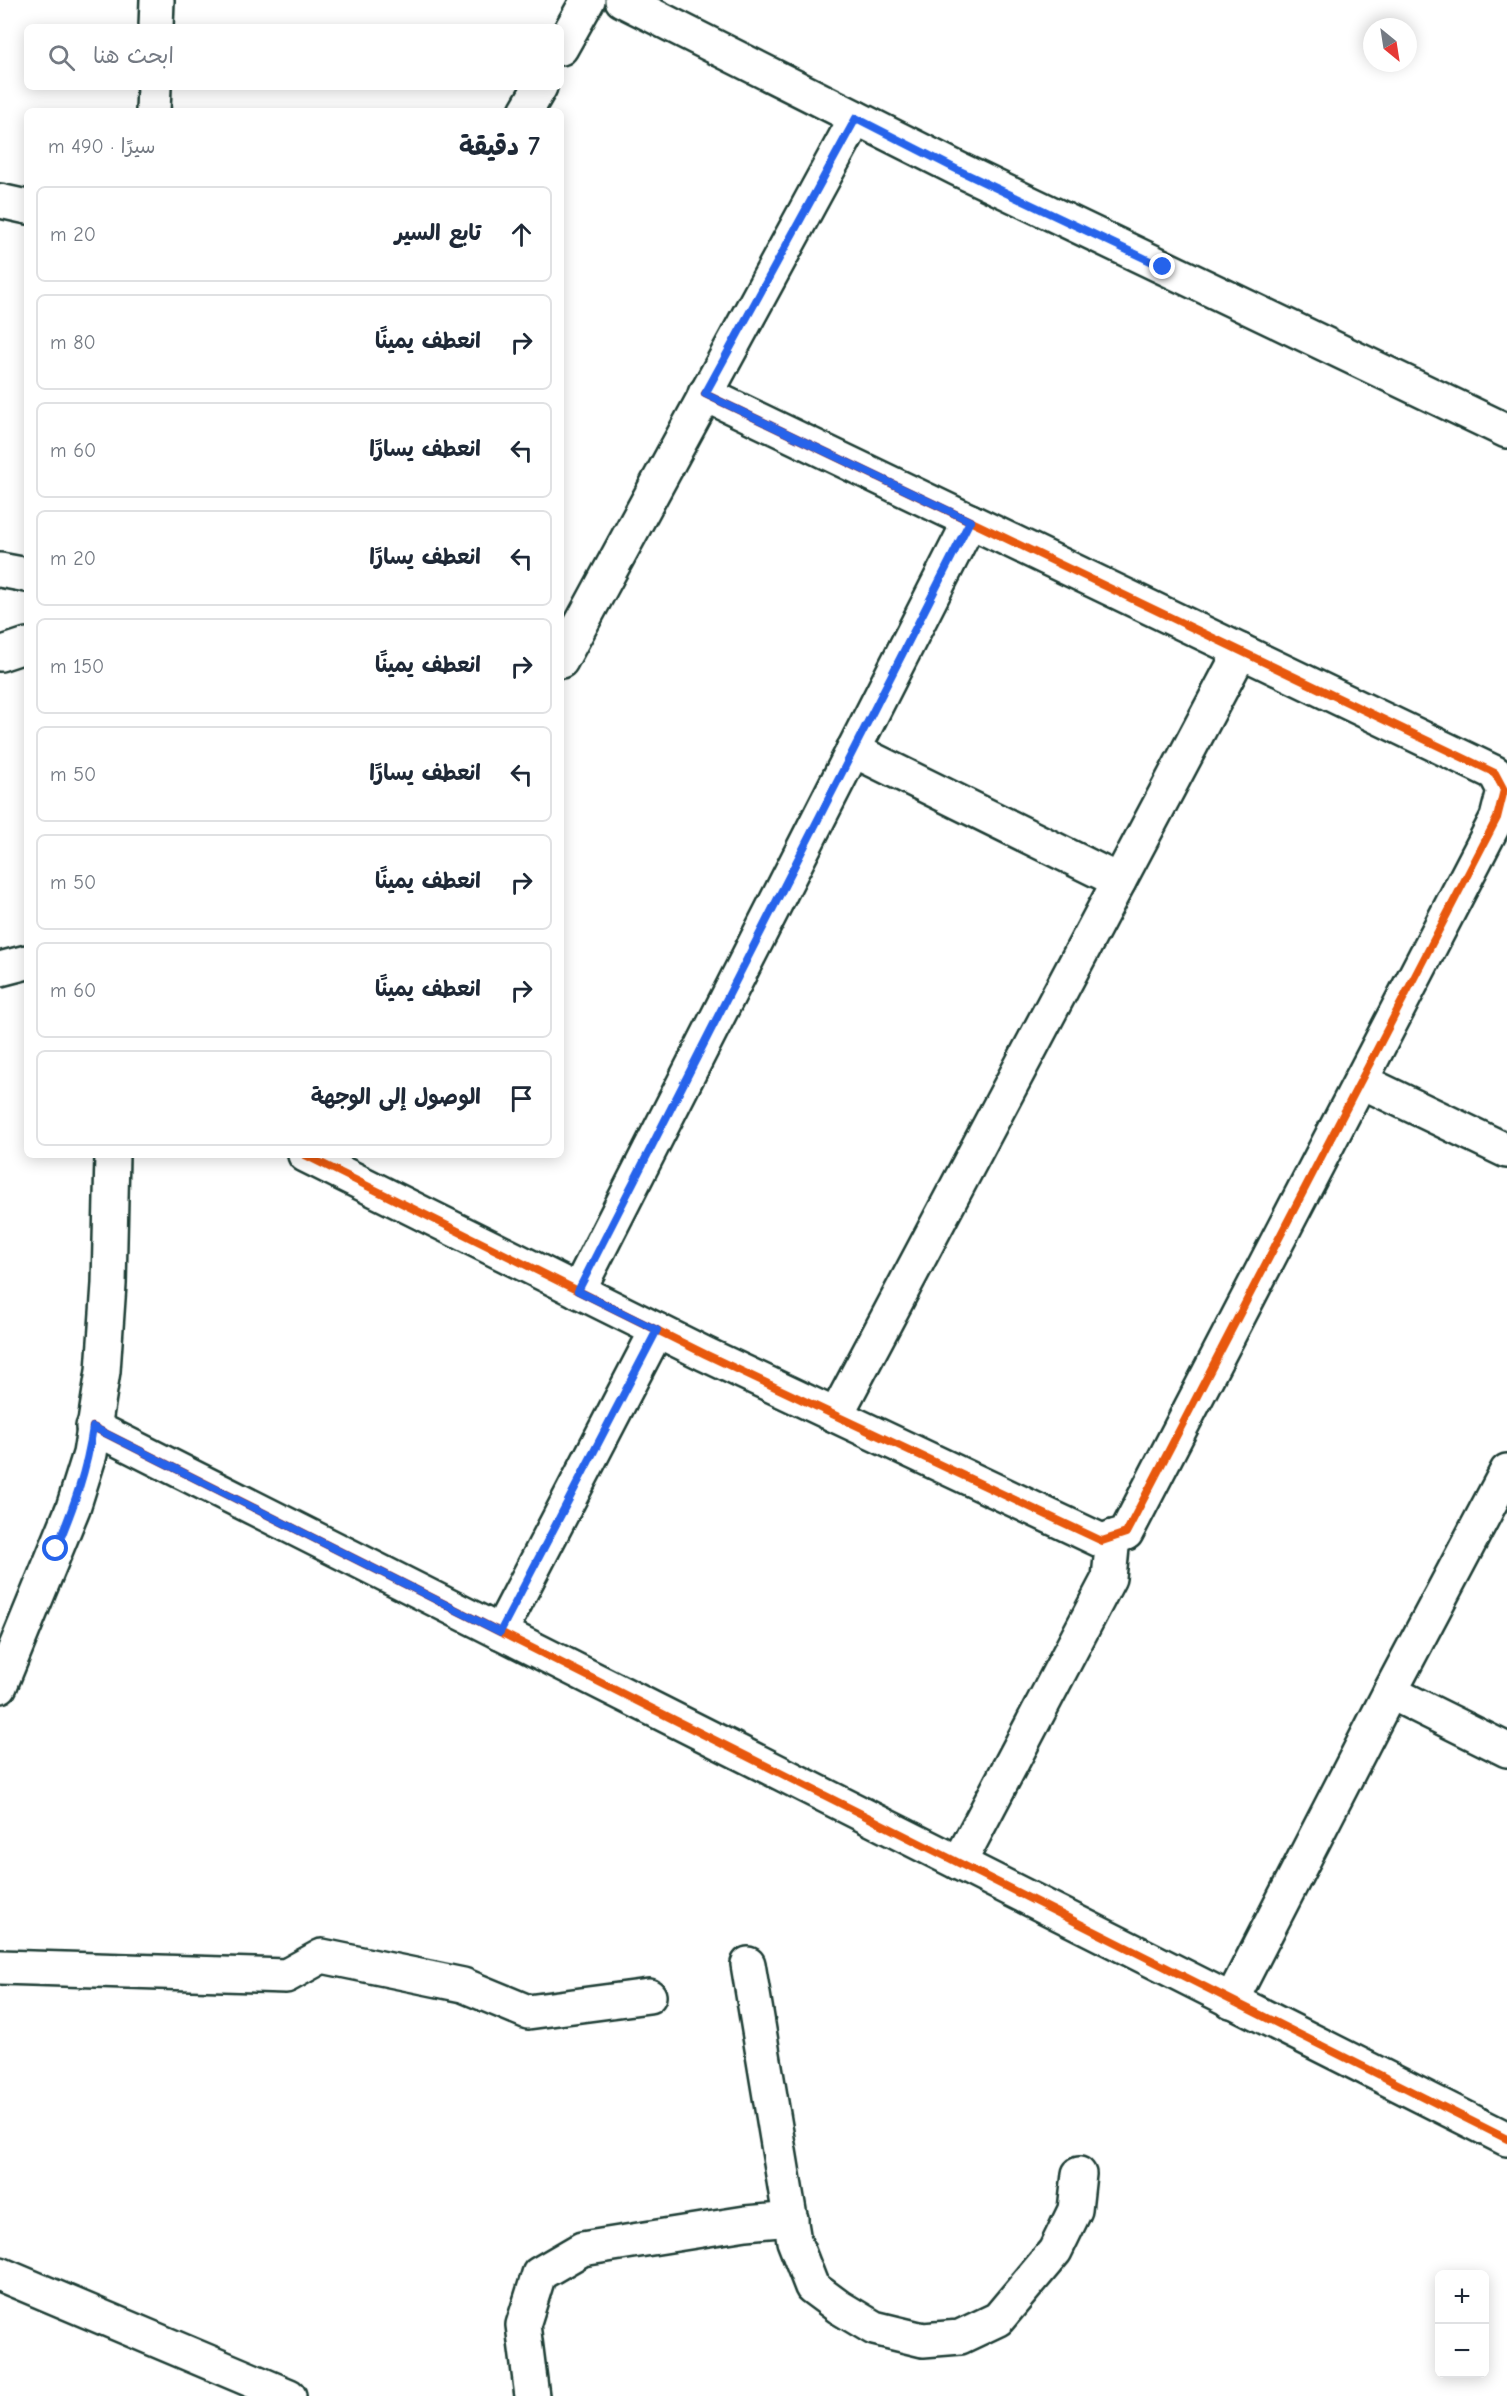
<!DOCTYPE html>
<html lang="ar">
<meta charset="utf-8">
<style>
body{margin:0;font-family:"Comic Neue","Playpen Sans Arabic",sans-serif;background:#f2f2f3;color:#1f2937;direction:rtl}
.controls{position:absolute;right:18px;bottom:18px;display:grid;overflow:hidden;border-radius:9px;box-shadow:0 3px 15px #0003}
.controls button{width:54px;height:54px;display:grid;place-items:center;padding:0;border:0;border-bottom:2px solid #e0e1e3;background:#fff;color:#1f2937;font:30px sans-serif}
.compass{position:absolute;left:1363px;top:18px;width:54px;height:54px;border-radius:50%;background:#fff;box-shadow:0 3px 15px #0003;rotate:150deg}
.stop{position:absolute;width:18px;height:18px;margin:-14px;border:4px solid #2563eb;border-radius:50%;background:#fff}
.stop.end{background:#2563eb;border-color:#fff;box-shadow:0 2px 6px #0008}
.list{margin:0;padding:0;list-style:none}
h2{display:flex;justify-content:space-between;align-items:center;height:78px;margin:0;padding:0 24px;font-size:26px}
h2 small{font-size:20px;font-weight:400;color:#747a83}
.list li{display:grid;grid-template-columns:39px 1fr auto;gap:18px;align-items:center;box-sizing:border-box;height:96px;margin:0 12px 12px;padding:0 12px;border:2px solid #e0e1e3;border-radius:9px}
.list b{display:block;font-size:22px;white-space:nowrap}
.list em{font-size:20px;font-style:normal;color:#747a83}
.icon{flex:none;width:33px;height:33px;fill:none;stroke:currentColor;stroke-width:2;stroke-linecap:round;stroke-linejoin:round}
.map{position:relative;flex:none;width:1507px;height:2396px;overflow:hidden;direction:ltr}
.search{position:absolute;background:#fff;box-shadow:0 3px 15px #0003;left:24px;top:24px;width:540px;height:66px;display:flex;align-items:center;gap:15px;box-sizing:border-box;padding:0 21px;border-radius:9px;color:#747a83;font-size:22px}
.panel{position:absolute;background:#fff;box-shadow:0 3px 15px #0003;left:24px;top:108px;width:540px;height:1050px;border-radius:9px;direction:rtl}
.map>svg:first-child{display:block}
.lines{fill:none;stroke-linecap:round;stroke-linejoin:round}
.street-casing{stroke:#1f3d34;stroke-width:38}
.secondary-casing{stroke:#1f3d34;stroke-width:38}
.street{stroke:#fff;stroke-width:33}
.secondary{stroke:#fff;stroke-width:33}
.cycleway-casing{stroke:#fff;stroke-width:11}
.cycleway{stroke:#e8590c;stroke-width:8}
.route{stroke:#2563eb;stroke-width:8}
</style>
<div class="map">
<svg width="1507" height="2396" viewBox="0 0 1507 2396">
<rect width="100%" height="100%" fill="#fff"/>
<filter id="ink" filterUnits="userSpaceOnUse"><feTurbulence type="fractalNoise" baseFrequency=".0167" numOctaves="2"/><feDisplacementMap in="SourceGraphic" scale="12" xChannelSelector="R" yChannelSelector="G"/><feConvolveMatrix kernelMatrix="1 2 1 2 8 2 1 2 1" color-interpolation-filters="sRGB"/></filter>
<g filter="url(#ink)">
<g class="lines">
<defs>
<g id="street">
<polyline points="622,0 958,169 1507,431"/>
<polyline points="561,48 588,0"/>
<polyline points="526,111 540,87"/>
<polyline points="0,201 27,207"/>
<polyline points="0,570 27,575"/>
<polyline points="0,654 27,645"/>
<polyline points="561,661 856,118"/>
<polyline points="853,750 1119,881"/>
<polyline points="0,969 27,962"/>
<polyline points="1361,1081 1507,1151"/>
<polyline points="305,1155 705,1354 1102,1541 1126,1533 1497,818 1504,790 1495,773 705,394"/>
<polyline points="578,1291 970,521"/>
<polyline points="836,1415 1241,651"/>
<polyline points="93,1427 1507,2139"/>
<polyline points="500,1632 657,1330"/>
<polyline points="1390,1692 1507,1750"/>
<polyline points="959,1863 1109,1578 1113,1537"/>
<polyline points="748,1964 794,2241 812,2287 839,2307 874,2328 923,2340 960,2337 998,2319 1055,2251 1075,2210 1079,2174"/>
<polyline points="0,1967 286,1976 322,1956 463,1985 528,2012 649,1996"/>
<polyline points="1231,2001 1390,1692 1507,1471"/>
<polyline points="0,2274 289,2396"/>
<polyline points="532,2396 523,2325 539,2274 582,2249 746,2223 791,2219"/>
</g>
<g id="secondary">
<polyline points="156,27 157,0"/>
<polyline points="153,111 154,87"/>
<polyline points="0,1686 73,1508 90,1454 103,1371 109,1284 112,1155"/>
</g>
</defs>
<use href="#street" class="street-casing"/>
<use href="#secondary" class="secondary-casing"/>
<use href="#street" class="street"/>
<use href="#secondary" class="secondary"/>
<defs>
<g id="cycleway">
<polyline points="305,1155 705,1354 1102,1541 1126,1533 1497,818 1504,790 1495,773 705,394"/>
<polyline points="93,1427 1507,2139"/>
</g>
</defs>
<use href="#cycleway" class="cycleway-casing"/>
<use href="#cycleway" class="cycleway"/>
</g>
</g>
<g class="lines" filter="url(#ink)">
<path class="route" d="M 56,1549 C 73,1509 87,1470 93,1427 L 500,1632 L 657,1330 L 578,1291 L 970,521 L 705,394 L 856,118 L 958,170 L 1163,267"/>
</g>
</svg>
<div class="controls">
<button>+</button>
<button>−</button>
</div>
<svg class="compass" viewBox="-18 -18 36 36"><path d="M0-13l5 13h-10z" fill="#e53935"/><path d="M0 13l5-13h-10z" fill="#747a83"/></svg>
<div class="stop" style="left:56px;top:1549px"></div>
<div class="stop end" style="left:1163px;top:267px"></div>
<div class="search"><svg class="icon" aria-label="search" viewBox="0 0 24 24"><circle cx="10" cy="10" r="6"/><path d="M15 15l6 6"/></svg>ابحث هنا</div>
<section class="panel">
<h2>7 دقيقة<small>سيرًا · 490 m</small></h2>
<ul class="list">
<li><svg class="icon" aria-label="ahead" viewBox="0 0 24 24"><path d="M12 20V5M6 11l6-6 6 6"/></svg><div><b>تابع السير</b></div><em>20 m</em></li>
<li><svg class="icon" aria-label="right" viewBox="0 0 24 24"><path d="M7 20v-9h11M14 6l5 5-5 5"/></svg><div><b>انعطف يمينًا</b></div><em>80 m</em></li>
<li><svg class="icon" aria-label="left" viewBox="0 0 24 24"><path d="M17 20v-9H6M10 6l-5 5 5 5"/></svg><div><b>انعطف يسارًا</b></div><em>60 m</em></li>
<li><svg class="icon" aria-label="left" viewBox="0 0 24 24"><path d="M17 20v-9H6M10 6l-5 5 5 5"/></svg><div><b>انعطف يسارًا</b></div><em>20 m</em></li>
<li><svg class="icon" aria-label="right" viewBox="0 0 24 24"><path d="M7 20v-9h11M14 6l5 5-5 5"/></svg><div><b>انعطف يمينًا</b></div><em>150 m</em></li>
<li><svg class="icon" aria-label="left" viewBox="0 0 24 24"><path d="M17 20v-9H6M10 6l-5 5 5 5"/></svg><div><b>انعطف يسارًا</b></div><em>50 m</em></li>
<li><svg class="icon" aria-label="right" viewBox="0 0 24 24"><path d="M7 20v-9h11M14 6l5 5-5 5"/></svg><div><b>انعطف يمينًا</b></div><em>50 m</em></li>
<li><svg class="icon" aria-label="right" viewBox="0 0 24 24"><path d="M7 20v-9h11M14 6l5 5-5 5"/></svg><div><b>انعطف يمينًا</b></div><em>60 m</em></li>
<li><svg class="icon" aria-label="arrive" viewBox="0 0 24 24"><path d="M6 21V4h12l-3 4 3 4H6"/></svg><div><b>الوصول إلى الوجهة</b></div></li>
</ul>
</section>
</div>
